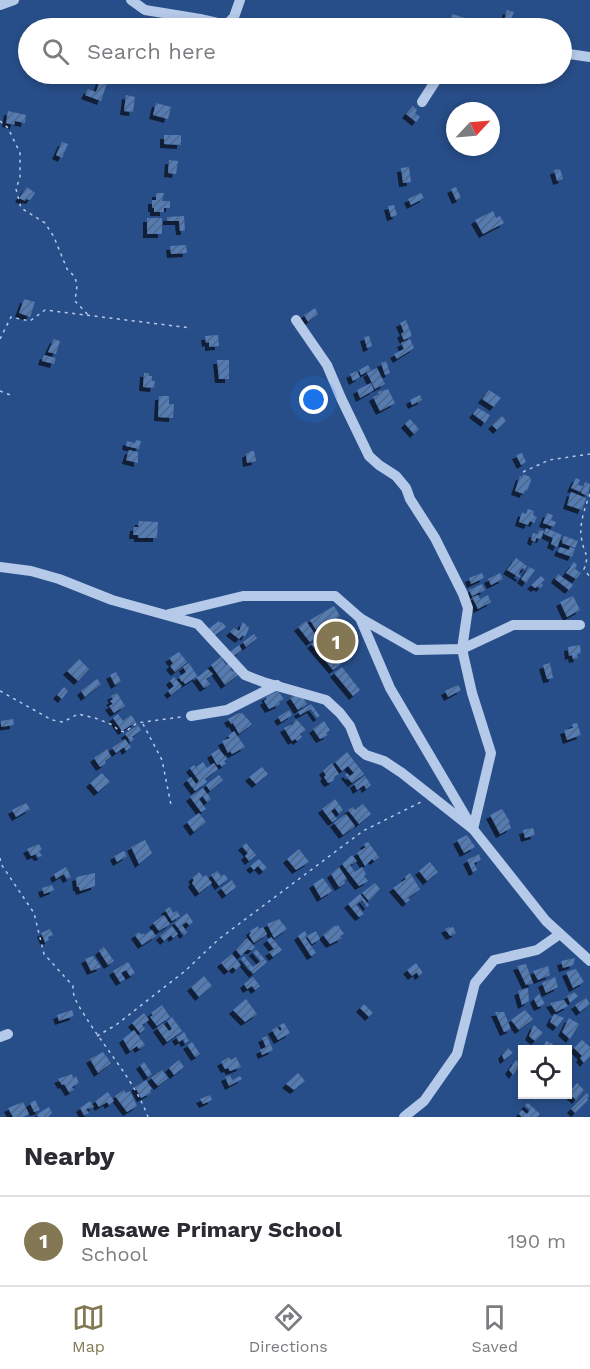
<!DOCTYPE html>
<style>
body{margin:0;font-family:"Work Sans",sans-serif;background:#f7f7f7;color:#2b2b33}
.controls{position:absolute;right:18px;bottom:18px;display:grid;overflow:hidden;border-radius:0px;box-shadow:0 3px 9px #0003}
.controls button{width:54px;height:54px;display:grid;place-items:center;padding:0;border:0;border-bottom:2px solid #e1e1e2;background:#fff;color:#2b2b33;font:30px sans-serif}
.compass{position:absolute;left:446px;top:102px;width:54px;height:54px;border-radius:50%;background:#fff;box-shadow:0 3px 9px #0003;rotate:64deg}
.you{position:absolute;left:314px;top:400px;width:21px;height:21px;margin:-15px;border:4px solid #fff;border-radius:50%;background:#1a73e8;box-shadow:0 0 0 9px #1a73e833}
.badge{display:grid;place-items:center;width:39px;height:39px;border-radius:50%;background:#847754;color:#fff;font-size:20px;font-weight:700}
.pin{position:absolute;translate:-50% -50%;border:3px solid #fff;box-shadow:0 2px 6px #0006}
.list{margin:0;padding:0;list-style:none}
h2{display:flex;justify-content:space-between;align-items:center;height:78px;margin:0;padding:0 24px;font-size:26px}
h2 small{font-size:20px;font-weight:400;color:#7c7c81}
.list li{display:grid;grid-template-columns:39px 1fr auto;gap:18px;align-items:center;box-sizing:border-box;height:90px;padding:0 24px;border-top:2px solid #e1e1e2}
.list b{display:block;font-size:22px;white-space:nowrap}
.list p{margin:0;font-size:20px;white-space:nowrap;color:#7c7c81}
.list em{font-size:20px;font-style:normal;color:#7c7c81}
.icon{flex:none;width:33px;height:33px;fill:none;stroke:currentColor;stroke-width:2;stroke-linecap:round;stroke-linejoin:round}
.map{position:relative;flex:none;width:590px;height:1117px;overflow:hidden}
.search{position:absolute;background:#fff;box-shadow:0 3px 9px #0003;left:18px;right:18px;top:18px;height:66px;display:flex;align-items:center;gap:15px;box-sizing:border-box;padding:0 21px;border-radius:33px;color:#7c7c81;font-size:22px}
.sheet{height:168px;background:#fff}
nav{display:flex;justify-content:space-around;align-items:center;box-sizing:border-box;height:84px;border-top:2px solid #e1e1e2;background:#fff;font-size:16px;color:#7c7c81}
nav a{display:grid;justify-items:center;gap:3px}
nav .on{color:#847754}
.map>svg:first-child{display:block}
.building{fill:url(#building-hatch);filter:url(#shadow)}
.lines{fill:none;stroke-linecap:round;stroke-linejoin:round}
.path{stroke:#b5cae9;stroke-width:1.5;stroke-dasharray:3 4.5;stroke-linecap:butt}
.minor{stroke:#b5cae9;stroke-width:10}
</style>
<div class="map">
<svg width="590" height="1117" viewBox="0 0 590 1117">
<defs>
<pattern id="building-hatch" width="6" height="6" patternUnits="userSpaceOnUse" patternTransform="scale(1.5)"><rect width="6" height="6" fill="#557bb2"/><path d="M-1 1l2-2M0 6l6-6M5 7l2-2" fill="none" stroke="#516684"/></pattern>
<filter id="shadow"><feDropShadow dx="-4" dy="4" stdDeviation="0" flood-color="#0009"/></filter>
</defs>
<rect width="100%" height="100%" fill="#284e89"/>
<g class="building">
<polygon points="507,10 514,12 511,19 524,24 522,28 503,24"/>
<polygon points="452,14 469,19 467,28 449,27"/>
<polygon points="100,80 107,83 101,101 85,95 88,89 96,92"/>
<polygon points="126,95 135,97 133,112 124,111"/>
<polygon points="156,103 171,107 168,119 153,115"/>
<polygon points="413,106 417,110 415,113 420,117 416,122 406,114"/>
<polygon points="8,111 26,115 25,123 15,121 14,125 6,123"/>
<polygon points="164,135 181,135 181,145 164,144"/>
<polygon points="62,142 68,144 62,158 56,155"/>
<polygon points="169,160 178,161 176,174 168,173"/>
<polygon points="409,167 411,182 403,183 401,168"/>
<polygon points="560,169 563,179 557,181 554,170"/>
<polygon points="27,187 35,193 30,200 26,199 25,201 19,198"/>
<polygon points="456,187 461,198 456,200 451,189"/>
<polygon points="156,193 164,193 162,201 170,201 170,208 164,208 164,212 154,212 154,208 152,208 152,200 156,200"/>
<polygon points="421,193 424,198 411,205 408,199"/>
<polygon points="394,205 397,215 391,217 388,206"/>
<polygon points="493,211 496,218 500,216 504,223 483,234 475,220"/>
<polygon points="184,216 185,231 180,231 179,221 167,221 167,217"/>
<rect x="147" y="218" width="15" height="16"/>
<polygon points="186,245 187,253 171,254 170,246"/>
<polygon points="24,299 35,302 30,317 19,313"/>
<polygon points="315,308 318,314 308,322 304,315"/>
<polygon points="406,320 412,336 404,340 401,334 404,332 400,323"/>
<polygon points="218,335 219,346 209,347 209,342 206,343 205,336"/>
<polygon points="369,336 372,346 367,348 364,337"/>
<polygon points="54,339 60,341 56,354 48,352"/>
<polygon points="410,339 414,348 397,359 394,354 404,349 401,343"/>
<polygon points="44,355 56,358 54,364 42,361"/>
<polygon points="217,360 229,360 229,379 219,379"/>
<polygon points="386,361 390,373 385,375 381,363"/>
<polygon points="368,365 371,370 361,375 359,370"/>
<polygon points="377,368 385,384 375,389 367,373"/>
<polygon points="357,371 360,377 353,381 350,374"/>
<polygon points="144,373 149,373 149,376 152,376 152,381 155,381 154,388 143,387"/>
<polygon points="371,383 374,390 360,398 357,390"/>
<polygon points="388,389 395,403 380,411 373,397 379,394 378,392"/>
<polygon points="489,390 501,398 494,407 482,399"/>
<polygon points="420,395 422,400 412,405 410,400"/>
<polygon points="159,396 169,396 169,404 174,404 173,418 158,417"/>
<polygon points="478,408 490,415 485,423 473,414"/>
<polygon points="502,416 506,421 497,430 492,425"/>
<polygon points="410,419 419,429 414,434 405,424"/>
<polygon points="136,440 141,441 139,449 126,446 127,441 135,443"/>
<polygon points="129,450 138,452 138,463 126,460"/>
<polygon points="251,451 254,451 256,461 247,463 246,454"/>
<polygon points="522,453 526,462 521,465 516,455"/>
<polygon points="523,474 530,477 531,480 527,491 525,490 524,494 515,491 520,476 522,477"/>
<polygon points="576,478 580,480 578,485 583,486 581,492 571,488"/>
<polygon points="585,482 590,484 588,496 581,493"/>
<polygon points="571,492 586,498 582,510 567,505"/>
<polygon points="528,509 534,511 533,515 537,517 534,523 530,521 528,525 519,522 522,512 526,514"/>
<polygon points="547,513 553,515 551,520 556,522 554,527 543,523"/>
<polygon points="139,521 158,522 157,538 138,538 138,535 133,535 134,527 138,527"/>
<polygon points="546,528 562,535 557,547 551,544 553,538 544,534"/>
<polygon points="539,530 544,531 541,539 536,538 535,542 531,540 533,533 538,534"/>
<polygon points="564,536 578,541 575,548 562,543"/>
<polygon points="560,547 569,550 570,547 575,549 572,557 558,552"/>
<polygon points="516,558 527,566 525,569 522,568 518,574 521,576 520,578 507,570"/>
<polygon points="574,562 577,565 575,569 581,573 576,579 566,573"/>
<polygon points="529,567 535,570 526,583 521,579"/>
<polygon points="482,573 484,578 471,584 469,578"/>
<polygon points="500,573 503,579 491,585 488,579"/>
<polygon points="558,574 573,585 569,590 555,579"/>
<polygon points="541,576 545,580 541,583 543,585 540,588 538,586 535,588 531,585"/>
<polygon points="482,584 485,590 472,596 469,590"/>
<polygon points="478,595 480,599 488,595 491,602 478,609 472,597"/>
<polygon points="573,596 580,610 567,617 560,602"/>
<polygon points="334,606 340,616 316,630 310,620"/>
<polygon points="219,621 220,623 222,622 226,627 213,637 208,629"/>
<polygon points="306,621 317,637 310,642 298,627"/>
<polygon points="243,622 249,628 245,637 243,635 239,639 230,632 234,628 239,631"/>
<polygon points="254,634 257,638 246,647 243,642"/>
<polygon points="320,638 341,664 333,670 311,644"/>
<polygon points="239,645 242,650 231,658 228,653"/>
<polygon points="580,645 581,653 577,654 578,658 573,659 572,655 569,656 568,647"/>
<polygon points="179,652 187,662 175,672 170,666 173,663 169,658"/>
<polygon points="221,657 226,665 229,663 232,672 236,669 239,674 225,685 211,665"/>
<polygon points="79,659 89,669 78,681 67,671"/>
<polygon points="189,663 198,677 208,669 213,674 206,679 210,684 204,688 196,677 185,684 183,681 182,682 179,677 186,672 183,667"/>
<polygon points="550,663 553,678 547,679 543,665"/>
<polygon points="342,667 360,690 353,696 334,673"/>
<polygon points="116,672 121,681 115,685 110,675"/>
<polygon points="174,677 182,686 171,695 168,691 174,686 170,681"/>
<polygon points="97,679 101,684 85,697 81,691"/>
<polygon points="458,685 461,690 448,697 445,691"/>
<polygon points="64,687 68,691 62,699 57,695"/>
<polygon points="278,691 284,699 279,702 280,704 269,709 264,701 267,699 265,697"/>
<polygon points="299,692 307,704 298,710 290,698"/>
<polygon points="117,693 125,706 114,713 109,706 113,704 110,701 113,699 111,696"/>
<polygon points="311,704 320,716 317,718 311,709 300,715 298,712"/>
<polygon points="289,710 292,715 281,722 278,717"/>
<polygon points="239,713 242,713 252,724 239,734 233,723 231,724 228,719"/>
<polygon points="118,714 123,721 131,715 136,722 122,731 113,718"/>
<polygon points="13,719 14,725 1,727 1,721"/>
<polygon points="296,719 306,730 300,734 302,737 297,741 295,739 292,741 284,728 293,724"/>
<polygon points="324,721 330,730 326,733 328,735 320,739 313,729"/>
<polygon points="577,723 581,735 567,740 564,730 573,728 572,724"/>
<polygon points="138,725 141,730 132,737 134,739 131,742 125,734"/>
<polygon points="234,731 245,747 232,754 230,751 228,753 222,741 230,738 228,736"/>
<polygon points="125,739 131,747 126,751 124,747 116,753 112,748"/>
<polygon points="107,749 111,756 105,761 106,763 100,767 94,758"/>
<polygon points="219,749 227,759 224,761 226,764 221,766 220,764 217,765 211,754"/>
<polygon points="347,752 364,774 352,783 345,775 347,773 350,776 354,773 348,766 342,771 335,762"/>
<polygon points="203,762 207,768 214,763 218,769 205,779 207,782 195,791 187,780 191,777 196,784 199,781 190,768 194,765 203,777 196,767"/>
<polygon points="332,763 339,774 335,776 333,781 328,783 324,777 326,775 323,771"/>
<polygon points="262,767 268,774 256,784 249,777"/>
<polygon points="102,773 110,782 98,792 90,783"/>
<polygon points="219,775 223,780 210,791 206,785"/>
<polygon points="365,776 371,785 366,789 364,785 357,790 354,784"/>
<polygon points="203,788 211,799 207,802 203,796 199,799 206,809 201,812 190,797"/>
<polygon points="335,799 343,810 339,814 335,808 331,811 337,819 332,822 322,809"/>
<polygon points="26,803 30,809 16,817 12,810"/>
<polygon points="363,804 371,814 359,824 348,810 353,807 355,810"/>
<polygon points="502,809 510,822 509,823 511,828 500,834 490,815"/>
<polygon points="199,813 206,822 194,832 187,822"/>
<polygon points="346,814 355,826 343,835 334,823"/>
<polygon points="533,828 535,835 525,838 523,830"/>
<polygon points="467,835 475,847 464,853 457,840"/>
<polygon points="145,840 152,853 139,864 131,847"/>
<polygon points="368,842 379,857 374,861 372,859 365,866 357,853 366,847 364,844"/>
<polygon points="246,843 256,855 249,861 245,856 248,853 242,846"/>
<polygon points="39,844 42,850 39,851 42,856 38,857 36,854 31,856 27,849"/>
<polygon points="299,849 309,862 296,870 287,859"/>
<polygon points="124,851 127,856 117,862 114,856"/>
<polygon points="479,854 481,860 474,863 477,870 473,872 467,860"/>
<polygon points="352,855 357,861 350,865 355,872 362,867 366,874 364,876 368,881 359,886 342,864"/>
<polygon points="259,859 267,868 263,871 258,866 254,870 250,866"/>
<polygon points="430,862 438,872 427,881 419,871"/>
<polygon points="66,867 71,877 67,879 64,874 56,879 54,874"/>
<polygon points="339,867 347,879 344,881 345,883 339,887 331,874"/>
<polygon points="217,871 221,876 224,874 228,879 219,886 211,875"/>
<polygon points="199,872 203,877 206,875 212,883 199,893 192,883 194,880 192,878"/>
<polygon points="95,873 95,886 80,891 79,887 77,887 76,877"/>
<polygon points="410,873 420,889 408,898 410,900 406,903 393,888 406,879 405,877"/>
<polygon points="323,878 332,891 321,898 313,884"/>
<polygon points="232,880 236,887 226,895 221,888"/>
<polygon points="375,883 380,889 369,901 362,893"/>
<polygon points="52,885 54,890 44,894 42,888"/>
<polygon points="360,894 369,905 367,907 362,900 356,905 364,914 359,917 348,904"/>
<polygon points="170,907 173,913 177,911 180,916 172,921 165,910"/>
<polygon points="187,913 193,922 189,925 187,922 182,925 187,932 184,935 174,923"/>
<polygon points="164,915 170,924 159,931 153,923"/>
<polygon points="279,919 287,929 274,938 267,924"/>
<polygon points="335,925 336,927 338,925 344,934 340,936 342,938 330,944 323,935"/>
<polygon points="172,926 178,934 173,938 171,935 164,941 160,936"/>
<polygon points="258,926 259,929 263,927 267,934 254,943 249,935 251,933 250,931"/>
<polygon points="449,927 450,928 453,927 456,933 450,936 445,929"/>
<polygon points="50,929 53,935 48,937 49,940 45,942 41,933"/>
<polygon points="152,930 156,936 142,945 135,935 139,932 141,935 143,933 144,935"/>
<polygon points="305,931 307,935 305,937 316,953 311,956 298,936"/>
<polygon points="316,931 320,939 312,944 307,936"/>
<polygon points="271,937 282,950 273,957 269,952 274,949 267,940"/>
<polygon points="247,938 255,947 252,950 247,950 241,956 236,950"/>
<polygon points="104,947 114,961 108,965 99,951"/>
<polygon points="256,949 267,962 253,974 241,959 244,956 253,967 261,961 253,952"/>
<polygon points="232,954 241,965 236,970 233,967 228,971 221,963"/>
<polygon points="93,956 101,967 91,971 85,959"/>
<polygon points="575,958 573,965 563,968 561,961"/>
<polygon points="128,962 135,973 130,976 126,970 121,973 125,979 120,982 113,971"/>
<polygon points="416,963 423,973 419,976 417,972 412,976 407,970"/>
<polygon points="526,964 533,983 526,985 517,966"/>
<polygon points="548,966 550,975 538,980 533,971"/>
<polygon points="576,969 584,982 573,988 566,972"/>
<polygon points="204,976 212,986 199,997 191,987"/>
<polygon points="253,977 260,986 255,990 252,986 247,989 244,984"/>
<polygon points="555,977 558,987 546,993 542,983"/>
<polygon points="528,988 529,1001 522,1005 518,991"/>
<polygon points="574,992 578,996 570,1003 567,996"/>
<polygon points="539,994 545,1004 538,1007 534,999"/>
<polygon points="586,998 590,1004 580,1012 575,1005"/>
<polygon points="246,999 257,1014 245,1022 233,1010"/>
<polygon points="564,1000 568,1006 556,1012 550,1003"/>
<polygon points="364,1004 373,1013 369,1017 360,1008"/>
<polygon points="162,1005 170,1017 157,1026 150,1017 153,1015 151,1013"/>
<polygon points="72,1010 74,1016 59,1021 57,1015"/>
<polygon points="525,1010 533,1019 519,1030 511,1020"/>
<polygon points="495,1012 504,1012 511,1029 504,1032"/>
<polygon points="144,1013 149,1020 142,1025 145,1029 140,1033 132,1023"/>
<polygon points="554,1014 564,1018 557,1027 550,1022"/>
<polygon points="172,1017 182,1031 167,1042 157,1028 163,1023 169,1031 172,1029 167,1021"/>
<polygon points="569,1018 579,1024 570,1039 562,1032"/>
<polygon points="284,1023 290,1033 278,1040 272,1030 277,1027 280,1031 282,1029 279,1025"/>
<polygon points="534,1025 543,1033 535,1041 529,1036"/>
<polygon points="134,1030 145,1045 139,1049 137,1046 130,1051 123,1039"/>
<polygon points="184,1032 189,1041 185,1043 183,1039 179,1042 176,1037"/>
<polygon points="267,1036 273,1050 262,1055 260,1050 266,1047 262,1038"/>
<polygon points="582,1040 590,1047 590,1056 584,1063 580,1058 582,1056 574,1048"/>
<polygon points="546,1041 553,1044 549,1050 542,1050"/>
<polygon points="192,1042 200,1054 195,1057 187,1045"/>
<polygon points="508,1048 513,1053 504,1060 502,1055"/>
<polygon points="103,1052 111,1063 98,1073 90,1059"/>
<polygon points="229,1057 231,1060 236,1057 241,1067 230,1071 228,1068 225,1069 221,1062"/>
<polygon points="179,1060 184,1067 174,1075 169,1068"/>
<polygon points="516,1060 520,1064 513,1075 509,1070"/>
<polygon points="144,1062 152,1074 148,1077 140,1065"/>
<polygon points="162,1070 168,1078 158,1086 151,1078"/>
<polygon points="298,1073 305,1081 294,1090 286,1084"/>
<polygon points="72,1074 73,1078 76,1076 79,1083 72,1087 74,1090 69,1092 64,1084 62,1085 58,1079"/>
<polygon points="230,1075 232,1080 240,1076 242,1079 229,1086 225,1077"/>
<polygon points="146,1080 152,1089 150,1090 151,1093 141,1098 135,1087"/>
<polygon points="577,1083 584,1090 576,1100 568,1093"/>
<polygon points="124,1090 126,1093 130,1091 137,1106 127,1112 115,1096"/>
<polygon points="108,1092 114,1101 109,1105 107,1102 99,1107 95,1101"/>
<polygon points="587,1093 589,1096 587,1098 588,1100 575,1113 571,1109"/>
<polygon points="210,1095 212,1100 203,1104 200,1099"/>
<polygon points="35,1100 40,1110 34,1112 30,1103"/>
<polygon points="90,1101 94,1107 86,1109 89,1113 84,1115 80,1108"/>
<polygon points="23,1102 29,1114 23,1117 13,1117 8,1108"/>
<polygon points="528,1103 540,1114 537,1117 522,1117 519,1114 522,1110 527,1114 530,1110 525,1105"/>
<polygon points="49,1107 52,1113 48,1117 38,1117 37,1114"/>
</g>
<g class="lines">
<g class="path">
<polyline points="0,121 8,128 20,153 20,177 16,189 21,208 45,223 54,237 67,269 75,277 77,286 75,301 90,317"/>
<polyline points="0,339 11,317 30,321 45,310 191,328"/>
<polyline points="0,391 13,396"/>
<polyline points="523,472 549,460 590,454"/>
<path d="M 590,494 C 585,507 578,527 582,541 C 584,554 590,554 584,569 L 590,577"/>
<polyline points="0,691 52,720 63,722 78,714 95,718 113,725 119,731 125,732 137,723 181,717"/>
<polyline points="143,724 162,760 171,805"/>
<path d="M 0,858 L 1,864 L 34,913 L 44,954 L 73,986 C 72,997 79,1006 85,1016 C 104,1047 136,1083 148,1117"/>
<polyline points="97,1036 116,1025 185,971 219,939 363,831 421,802"/>
</g>
<g class="minor">
<polyline points="131,0 145,10 200,19 222,24 228,28"/>
<polyline points="0,5 14,0"/>
<polyline points="225,26 234,17 240,0"/>
<polyline points="562,53 590,57"/>
<polyline points="422,102 440,74"/>
<polyline points="0,567 31,571 59,579 112,600 198,624 245,675 263,682 326,700 340,713 350,726 359,749 366,755 384,761 402,773 473,829 491,753 472,693 462,649 468,608 463,594 435,538 410,499 406,488 396,476 379,465 369,456 341,398 327,365 296,320"/>
<polyline points="169,614 243,596 335,596 360,618 416,650 462,649 513,625 580,625"/>
<polyline points="360,618 390,688 473,829 546,921 590,961"/>
<polyline points="191,716 227,710 277,685"/>
<polyline points="0,1037 8,1034"/>
<polyline points="404,1117 424,1101 457,1054 475,983 494,960 537,950 560,934"/>
</g>
</g>
</svg>
<div class="controls">
<button><svg class="icon" aria-label="locate" viewBox="0 0 24 24"><circle cx="12" cy="12" r="6"/><path d="M12 2v4M12 18v4M2 12h4M18 12h4"/></svg></button>
</div>
<svg class="compass" viewBox="-18 -18 36 36"><path d="M0-13l5 13h-10z" fill="#e53935"/><path d="M0 13l5-13h-10z" fill="#7c7c81"/></svg>
<div class="you"></div>
<div class="pin badge" style="left:336px;top:641px">1</div>
<div class="search"><svg class="icon" aria-label="search" viewBox="0 0 24 24"><circle cx="10" cy="10" r="6"/><path d="M15 15l6 6"/></svg>Search here</div>
</div>
<section class="sheet">
<h2>Nearby<small></small></h2>
<ul class="list">
<li><span class="badge">1</span><div><b>Masawe Primary School</b><p>School</p></div><em>190 m</em></li>
</ul>
</section>
<nav>
<a class="on"><svg class="icon" aria-label="map" viewBox="0 0 24 24"><path d="M3 6l6-2 6 2 6-2v14l-6 2-6-2-6 2zM9 4v14M15 6v14"/></svg>Map</a>
<a><svg class="icon" aria-label="directions" viewBox="0 0 24 24"><path d="M12 3l9 9-9 9-9-9zM9 14v-3h6M13 9l2 2-2 2"/></svg>Directions</a>
<a><svg class="icon" aria-label="saved" viewBox="0 0 24 24"><path d="M7 4h10v16l-5-4-5 4z"/></svg>Saved</a>
</nav>
